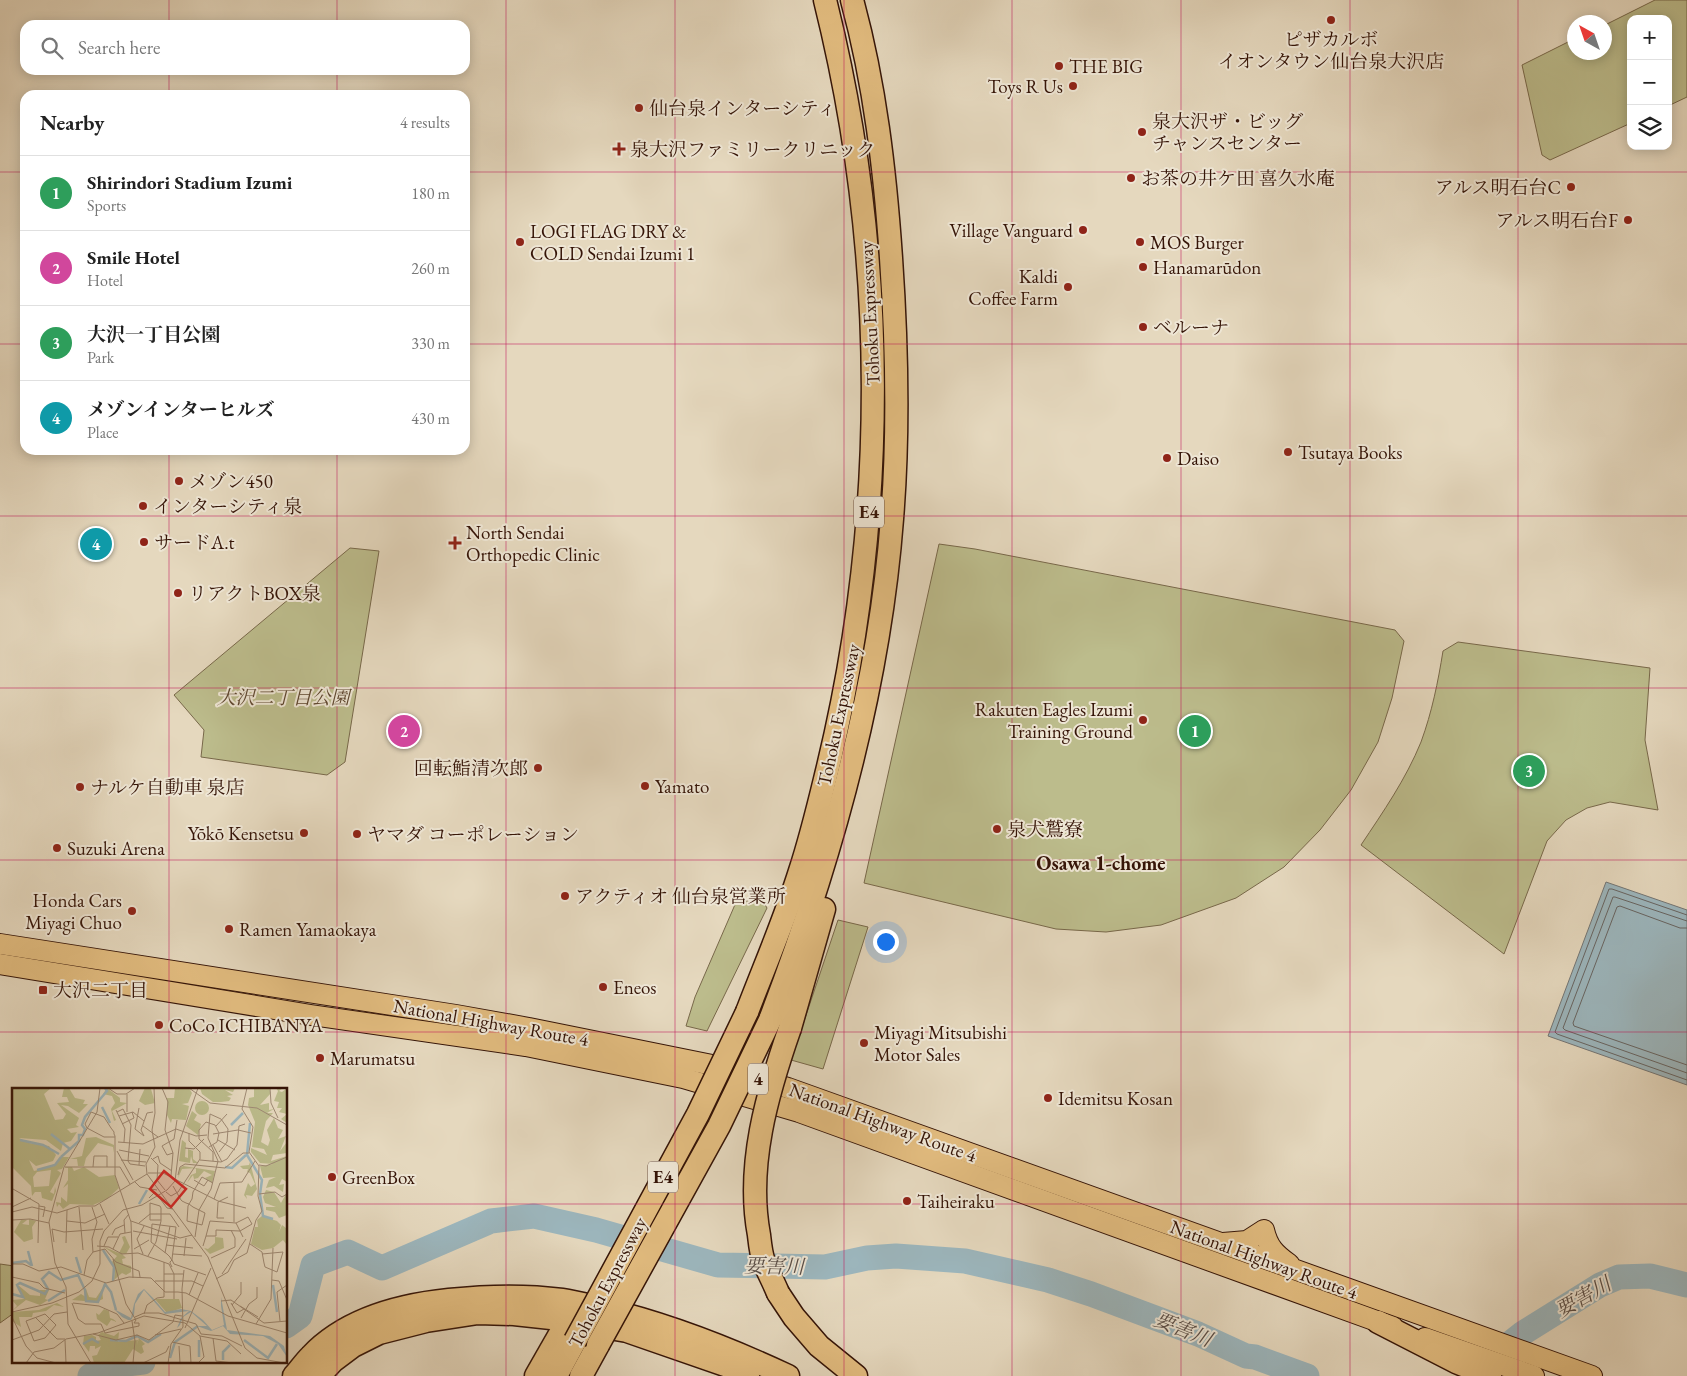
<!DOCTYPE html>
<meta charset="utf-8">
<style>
body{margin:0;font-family:"EB Garamond","Noto Serif JP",serif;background:#f6f6f6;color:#222}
.controls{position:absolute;right:15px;top:15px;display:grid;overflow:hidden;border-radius:10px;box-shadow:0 2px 12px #0003}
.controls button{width:45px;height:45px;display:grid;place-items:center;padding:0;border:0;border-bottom:1px solid #e0e0e0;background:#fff;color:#222;font:25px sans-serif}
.compass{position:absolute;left:1567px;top:15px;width:45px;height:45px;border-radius:50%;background:#fff;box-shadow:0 2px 12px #0003;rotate:320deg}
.you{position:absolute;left:885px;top:941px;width:18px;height:18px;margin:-12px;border:4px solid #fff;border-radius:50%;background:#1a73e8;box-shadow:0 0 0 8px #1a73e833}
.badge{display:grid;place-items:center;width:32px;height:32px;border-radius:50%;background:#8f2418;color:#fff;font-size:16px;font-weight:700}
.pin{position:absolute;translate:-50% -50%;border:2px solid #fff;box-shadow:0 1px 5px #0006}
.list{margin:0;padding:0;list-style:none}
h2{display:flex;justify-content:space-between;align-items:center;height:65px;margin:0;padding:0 20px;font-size:21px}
h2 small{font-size:16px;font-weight:400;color:#767676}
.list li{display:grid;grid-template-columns:32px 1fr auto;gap:15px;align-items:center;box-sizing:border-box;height:75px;padding:0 20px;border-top:1px solid #e0e0e0}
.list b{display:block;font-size:19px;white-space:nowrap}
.list p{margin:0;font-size:16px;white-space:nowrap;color:#767676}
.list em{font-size:16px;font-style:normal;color:#767676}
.icon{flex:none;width:28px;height:28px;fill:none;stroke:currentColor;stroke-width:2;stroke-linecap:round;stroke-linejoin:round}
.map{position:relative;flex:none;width:1687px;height:1376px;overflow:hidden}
.search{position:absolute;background:#fff;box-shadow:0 2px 12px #0003;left:20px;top:20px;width:450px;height:55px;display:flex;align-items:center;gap:12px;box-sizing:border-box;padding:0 18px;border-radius:15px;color:#767676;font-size:19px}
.panel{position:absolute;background:#fff;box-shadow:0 2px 12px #0003;left:20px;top:90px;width:450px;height:365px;border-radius:15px}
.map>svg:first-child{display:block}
.green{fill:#bcbc8c;stroke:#78684a}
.water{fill:#9cb6bd;stroke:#737574}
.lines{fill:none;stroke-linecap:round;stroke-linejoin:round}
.shore{stroke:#686562;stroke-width:1}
.river{stroke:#9cb6bd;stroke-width:25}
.trunk-casing{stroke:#351407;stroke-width:22}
.motorway-casing{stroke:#351407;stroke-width:25}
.trunk{stroke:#e2bc7f;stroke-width:20}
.motorway{stroke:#e2bc7f;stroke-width:22}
.motorway-bridge-casing{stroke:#351407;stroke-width:25;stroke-linecap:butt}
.motorway-bridge{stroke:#e2bc7f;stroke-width:22}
.grid{fill:none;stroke:#c2185b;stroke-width:1;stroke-opacity:0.55}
.poi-dot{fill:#8f2418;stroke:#eee6d5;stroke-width:2}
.labels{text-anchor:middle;stroke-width:4;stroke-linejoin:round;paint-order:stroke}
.shield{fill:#eee6d5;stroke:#6c5345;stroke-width:1}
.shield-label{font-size:18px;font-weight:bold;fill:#351407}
.poi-label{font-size:19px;fill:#351407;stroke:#eee6d5;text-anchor:start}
.street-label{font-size:19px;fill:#351407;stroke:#eee6d5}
.park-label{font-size:19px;font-style:italic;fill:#5e462f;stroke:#eee6d5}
.neighbourhood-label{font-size:20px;font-weight:bold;fill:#351407;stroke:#eee6d5}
.water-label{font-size:20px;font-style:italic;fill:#594d47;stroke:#eee6d5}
.inset-river{fill:none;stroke:#9cb6bd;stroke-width:2.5}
.inset-road{fill:none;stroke:#9f8a75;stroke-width:1}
.view{fill:#d62828;fill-opacity:0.15;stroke:#d62828;stroke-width:2.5}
.inset-edge{fill:none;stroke:#351407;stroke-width:2.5}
</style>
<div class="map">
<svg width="1687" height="1376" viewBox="0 0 1687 1376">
<rect width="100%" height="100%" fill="#e5d8be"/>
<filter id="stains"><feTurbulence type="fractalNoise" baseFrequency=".004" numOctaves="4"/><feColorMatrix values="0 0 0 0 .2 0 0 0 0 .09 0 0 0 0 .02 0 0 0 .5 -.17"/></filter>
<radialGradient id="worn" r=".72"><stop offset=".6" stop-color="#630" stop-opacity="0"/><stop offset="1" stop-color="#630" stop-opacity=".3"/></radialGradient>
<g class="green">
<polygon points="1655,0 1687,0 1687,97 1668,106 1668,19 1631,19 1631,123 1550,160 1542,155 1522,65 1574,39 1574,52 1604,52 1605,25"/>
<polygon points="939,544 975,549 1395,630 1404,641 1392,698 1378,742 1351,790 1320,830 1284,867 1236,898 1161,925 1106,932 1056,929 864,883"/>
<polygon points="350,548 379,551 345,762 327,775 201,757 204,730 174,695"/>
<path d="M 1458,642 L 1650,668 L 1645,740 L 1658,810 L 1610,802 L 1587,808 L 1566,820 L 1547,841 L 1504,954 L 1361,845 C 1383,812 1406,779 1421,742 C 1432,712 1438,682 1443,651 Z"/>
<polygon points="737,900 764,903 767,908 707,1031 686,1026 695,997"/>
<polygon points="838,920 868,927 823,1069 791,1060"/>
<polygon points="0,1264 14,1266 14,1313 0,1323"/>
</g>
<polygon class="water" points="1606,882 1687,910 1687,1085 1548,1036"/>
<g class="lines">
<g class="shore">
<polyline points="1687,915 1612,889 1609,889 1555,1032 1557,1034 1687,1080"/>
<polyline points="1687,921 1615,897 1613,897 1563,1028 1565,1030 1687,1073"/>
<polyline points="1687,928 1680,928 1620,906 1617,907 1573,1023 1574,1026 1687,1065"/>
</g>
<g class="river">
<polyline points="286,1326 300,1316 313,1265 348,1252 382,1268 491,1221 534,1216 596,1230 718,1265 825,1267 867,1258 896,1256 965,1261 1048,1280 1091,1294 1198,1334 1246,1356 1255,1357 1307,1376"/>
<polyline points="1490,1359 1523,1333 1600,1285 1619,1277 1650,1276 1687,1285"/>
<polyline points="90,1376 104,1367 143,1362"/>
</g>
<defs>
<g id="trunk">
<polyline points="0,944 456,1015 529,1028 712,1065 788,1088 1592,1376"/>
<polyline points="0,964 311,1015 526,1046 683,1078 799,1112 1393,1327"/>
<path d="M 1223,1243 L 1247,1241 L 1264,1230 C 1268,1247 1275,1254 1289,1264"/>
<polyline points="1425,1338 1534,1376"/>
</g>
<g id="motorway">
<path d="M 747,1012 C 765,965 785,919 800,871 C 811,838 819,804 827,771 C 889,517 888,253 825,0"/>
<path d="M 770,1020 C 831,860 879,691 892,519 C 899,433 897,345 891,258 C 885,171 875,84 852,0"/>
<polyline points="790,1028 824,909"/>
<polyline points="778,1293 794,1317 819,1346 856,1376"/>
<polyline points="1378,1322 1456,1362 1490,1376"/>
<path d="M 294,1376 C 300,1369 305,1362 311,1356 C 346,1319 400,1305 449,1300 C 487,1296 525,1295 562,1300 C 576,1302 590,1306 603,1309 C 667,1324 728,1348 788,1376"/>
<polyline points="319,1376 333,1361 353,1346 379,1333 426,1321 478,1313 514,1314 551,1318 627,1331 728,1366 748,1376"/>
<polyline points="536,1376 560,1334"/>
<polyline points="556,1376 575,1341"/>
<polyline points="581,1376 598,1345"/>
</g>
</defs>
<use href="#trunk" class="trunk-casing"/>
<use href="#motorway" class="motorway-casing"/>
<use href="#trunk" class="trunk"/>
<use href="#motorway" class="motorway"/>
<defs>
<g id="motorway-bridge">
<path d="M 778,1293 C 774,1283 768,1272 764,1262 C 761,1254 760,1244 759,1235 C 746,1166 767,1094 790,1028"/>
<polyline points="575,1341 698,1114 747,1012"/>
<polyline points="598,1345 719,1126 770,1020"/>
</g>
</defs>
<use href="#motorway-bridge" class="motorway-bridge-casing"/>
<use href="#motorway-bridge" class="motorway-bridge"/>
</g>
<path class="grid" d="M 169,0 L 169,25M 337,0 L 337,25M 506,0 L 506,1376M 675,0 L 675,1376M 844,0 L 844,1376M 1012,0 L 1012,1376M 1181,0 L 1181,1376M 1350,0 L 1350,1376M 1518,0 L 1518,1376M 169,70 L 169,95M 337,70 L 337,95M 0,172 L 25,172M 465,172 L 1687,172M 0,344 L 25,344M 465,344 L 1687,344M 169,450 L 169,1090M 337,450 L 337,1376M 0,516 L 1687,516M 0,688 L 1687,688M 0,860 L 1687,860M 0,1032 L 1687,1032M 0,1204 L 14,1204M 286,1204 L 1687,1204M 169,1362 L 169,1376"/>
<g class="poi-dot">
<circle cx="1331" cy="20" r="5"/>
<circle cx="1059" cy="66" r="5"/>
<circle cx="1073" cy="86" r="5"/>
<circle cx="639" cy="108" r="5"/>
<circle cx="1142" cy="132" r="5"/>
<path d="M616.5 141.5h5v5h5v5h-5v5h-5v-5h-5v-5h5z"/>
<circle cx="1131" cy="178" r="5"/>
<circle cx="1571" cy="187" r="5"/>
<circle cx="1628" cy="220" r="5"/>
<circle cx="1083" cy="230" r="5"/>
<circle cx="520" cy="242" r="5"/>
<circle cx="1140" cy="242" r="5"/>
<circle cx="1143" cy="267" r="5"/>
<circle cx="1068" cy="287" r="5"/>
<circle cx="1143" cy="327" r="5"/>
<circle cx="1288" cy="452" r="5"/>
<circle cx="1167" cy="458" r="5"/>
<circle cx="179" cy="481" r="5"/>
<circle cx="143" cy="506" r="5"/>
<circle cx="144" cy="542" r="5"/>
<path d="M452.5 535.5h5v5h5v5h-5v5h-5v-5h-5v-5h5z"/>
<circle cx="178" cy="593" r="5"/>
<circle cx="1143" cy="720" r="5"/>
<circle cx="538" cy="768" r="5"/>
<circle cx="645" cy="786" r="5"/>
<circle cx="80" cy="787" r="5"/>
<circle cx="997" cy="829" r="5"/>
<circle cx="304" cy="833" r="5"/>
<circle cx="357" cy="834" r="5"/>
<circle cx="57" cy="848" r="5"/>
<circle cx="565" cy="896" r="5"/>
<circle cx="132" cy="911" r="5"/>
<circle cx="229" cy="929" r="5"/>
<circle cx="603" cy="987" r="5"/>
<rect x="38" y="985" width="10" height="10" rx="2.5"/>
<circle cx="159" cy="1025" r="5"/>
<circle cx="864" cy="1043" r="5"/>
<circle cx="320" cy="1058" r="5"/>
<circle cx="1048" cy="1098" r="5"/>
<circle cx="332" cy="1177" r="5"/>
<circle cx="907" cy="1201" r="5"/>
</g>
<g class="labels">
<g class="shield">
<rect x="854" y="496.5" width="30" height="31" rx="4"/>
<rect x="748" y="1063.5" width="20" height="31" rx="4"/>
<rect x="648" y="1161.5" width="30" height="31" rx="4"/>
</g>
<g class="shield-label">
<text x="869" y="518">E4</text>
<text x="758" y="1085">4</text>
<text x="663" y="1183">E4</text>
</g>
<g class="poi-label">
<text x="1331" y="46" text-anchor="middle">ピザカルボ<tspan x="1331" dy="22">イオンタウン仙台泉大沢店</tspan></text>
<text x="1069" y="73">THE BIG</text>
<text x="1063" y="93" text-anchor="end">Toys R Us</text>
<text x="649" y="115">仙台泉インターシティ</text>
<text x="1152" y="128">泉大沢ザ・ビッグ<tspan x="1152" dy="22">チャンスセンター</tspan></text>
<text x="630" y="156">泉大沢ファミリークリニック</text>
<text x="1141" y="185">お茶の井ケ田 喜久水庵</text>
<text x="1561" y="194" text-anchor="end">アルス明石台C</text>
<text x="1618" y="227" text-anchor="end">アルス明石台F</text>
<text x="1073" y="237" text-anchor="end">Village Vanguard</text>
<text x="530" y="238">LOGI FLAG DRY &amp;<tspan x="530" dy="22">COLD Sendai Izumi 1</tspan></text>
<text x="1150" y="249">MOS Burger</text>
<text x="1153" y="274">Hanamarūdon</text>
<text x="1058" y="283" text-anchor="end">Kaldi<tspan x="1058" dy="22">Coffee Farm</tspan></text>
<text x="1153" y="334">ベルーナ</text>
<text x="1298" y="459">Tsutaya Books</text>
<text x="1177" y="465">Daiso</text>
<text x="189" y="488">メゾン450</text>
<text x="153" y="513">インターシティ泉</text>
<text x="466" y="539">North Sendai<tspan x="466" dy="22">Orthopedic Clinic</tspan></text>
<text x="154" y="549">サードA.t</text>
<text x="188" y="600">リアクトBOX泉</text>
<text x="1133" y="716" text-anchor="end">Rakuten Eagles Izumi<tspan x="1133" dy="22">Training Ground</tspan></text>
<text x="528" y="775" text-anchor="end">回転鮨清次郎</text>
<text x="655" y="793">Yamato</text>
<text x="90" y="794">ナルケ自動車 泉店</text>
<text x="1007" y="836">泉犬鷲寮</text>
<text x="294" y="840" text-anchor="end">Yōkō Kensetsu</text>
<text x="367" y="841">ヤマダ コーポレーション</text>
<text x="67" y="855">Suzuki Arena</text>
<text x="575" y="903">アクティオ 仙台泉営業所</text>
<text x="122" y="907" text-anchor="end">Honda Cars<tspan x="122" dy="22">Miyagi Chuo</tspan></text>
<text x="239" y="936">Ramen Yamaokaya</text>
<text x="613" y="994">Eneos</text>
<text x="53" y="997">大沢二丁目</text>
<text x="169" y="1032">CoCo ICHIBANYA</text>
<text x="874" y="1039">Miyagi Mitsubishi<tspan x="874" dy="22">Motor Sales</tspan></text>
<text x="330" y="1065">Marumatsu</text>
<text x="1058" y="1105">Idemitsu Kosan</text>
<text x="342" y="1184">GreenBox</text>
<text x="917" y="1208">Taiheiraku</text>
</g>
<g class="street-label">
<text transform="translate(869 313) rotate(-93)" y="7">Tohoku Expressway</text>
<text transform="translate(838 715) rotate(-78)" y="7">Tohoku Expressway</text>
<text transform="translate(491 1022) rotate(10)" y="7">National Highway Route 4</text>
<text transform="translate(883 1122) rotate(20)" y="7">National Highway Route 4</text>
<text transform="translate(1264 1259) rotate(20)" y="7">National Highway Route 4</text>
<text transform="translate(607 1282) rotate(-62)" y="7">Tohoku Expressway</text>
</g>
<g class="park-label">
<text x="283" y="704">大沢二丁目公園</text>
</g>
<g class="neighbourhood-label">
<text x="1101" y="870">Osawa 1-chome</text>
</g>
<g class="water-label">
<text transform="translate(774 1266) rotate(1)" y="7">要害川</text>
<text transform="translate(1583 1297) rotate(-30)" y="7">要害川</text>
<text transform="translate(1183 1329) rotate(22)" y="7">要害川</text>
</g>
</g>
<g transform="translate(12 1088)">
<rect width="275" height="275" fill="#e5d8be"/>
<path d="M 0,0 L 39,0 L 32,6 L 43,32 L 51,31 L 54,26 L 45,15 L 57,14 L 55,9 L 50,9 L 52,0 L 57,0 L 63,10 L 73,12 L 71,16 L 76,16 L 67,25 L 56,18 L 49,17 L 67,30 L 64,37 L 67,39 L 55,41 L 59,45 L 65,44 L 59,53 L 51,55 L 49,63 L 34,52 L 7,50 L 17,55 L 37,58 L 44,67 L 41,73 L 24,78 L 17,72 L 22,83 L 42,78 L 50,69 L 57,69 L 50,81 L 45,82 L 49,85 L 38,104 L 42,106 L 43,99 L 44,103 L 40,113 L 30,110 L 29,104 L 23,104 L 20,108 L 19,98 L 0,79 ZM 39,82 L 37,98 L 22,99 L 21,89 L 25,84 ZM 95,0 L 108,10 L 108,14 L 115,15 L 100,23 L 104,32 L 102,33 L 99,21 L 103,15 L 100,8 L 91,6 ZM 133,0 L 139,1 L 143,15 L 133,17 L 127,13 ZM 163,0 L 177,0 L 180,5 L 176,15 L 170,16 L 177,18 L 174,32 L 160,31 L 159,35 L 155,27 L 155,10 L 162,10 ZM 188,0 L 223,0 L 221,4 L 213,2 L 221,7 L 215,8 L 219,10 L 217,13 L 209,14 L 201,14 L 190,6 ZM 242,0 L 257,0 L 259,5 L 248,17 L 257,15 L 257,22 L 262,21 L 255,25 L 261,25 L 254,33 L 249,54 L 256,58 L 258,52 L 255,42 L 262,30 L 266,40 L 271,42 L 266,51 L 274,48 L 268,63 L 275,54 L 275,65 L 261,67 L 259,73 L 275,68 L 275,94 L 270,91 L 267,97 L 272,96 L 271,104 L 262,98 L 254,100 L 257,92 L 264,89 L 251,90 L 248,78 L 261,76 L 248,75 L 239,64 L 239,60 L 255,67 L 252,61 L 240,59 L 243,34 L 236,17 L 237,10 L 242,9 ZM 264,0 L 271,0 L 267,3 L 270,4 L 275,0 L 275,35 L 269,31 L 275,26 L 267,24 L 270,20 L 265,20 L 267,14 L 262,13 L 266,3 ZM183 20a7 7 0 1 1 14 0a7 7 0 1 1-14 0ZM 180,23 L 185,27 L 182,32 L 189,36 L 186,47 L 174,38 ZM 84,49 L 102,57 L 102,65 L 101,59 L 86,55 L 74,70 L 72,78 L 66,78 L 65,71 L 58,71 L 70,68 L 74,50 ZM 170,52 L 174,55 L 173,69 L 176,70 L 176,61 L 181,63 L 181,71 L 186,75 L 181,75 L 179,68 L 178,75 L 167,73 ZM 238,74 L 245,101 L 240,108 L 234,107 L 235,111 L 232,107 L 236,95 L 239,99 L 243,96 L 238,85 L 235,84 L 236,81 L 231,81 L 228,78 L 237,77 ZM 171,78 L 203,83 L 200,95 L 193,90 L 200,87 L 192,83 L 186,90 L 182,91 L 181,87 L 175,95 L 179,87 L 184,85 L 184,80 L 170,81 L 166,90 L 168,80 ZM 52,79 L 60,79 L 62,83 L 72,79 L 87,89 L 103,87 L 107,100 L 95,111 L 81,117 L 58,116 L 51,121 L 47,116 L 45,119 L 44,114 L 49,115 L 49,109 L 55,114 L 56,96 L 51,100 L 56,92 L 56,80 ZM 254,102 L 262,104 L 269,115 L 275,104 L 275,127 L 267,130 L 263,124 L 254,122 L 254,119 L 264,119 L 253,115 L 251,109 ZM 250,128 L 265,133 L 269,137 L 267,144 L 270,137 L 274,140 L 275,157 L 271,152 L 261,160 L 250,162 L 239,156 L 243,139 L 246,139 L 245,132 ZM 17,131 L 24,133 L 20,139 L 21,151 L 12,154 L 2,144 L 9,132 L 15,132 L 10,136 L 17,137 ZM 113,148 L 118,159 L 114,166 L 110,166 L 114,170 L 110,171 L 111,176 L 119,178 L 119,184 L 114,187 L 110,185 L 102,192 L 103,184 L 100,174 L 105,168 L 92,159 L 107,165 L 112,155 L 110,149 ZM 203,149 L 211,150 L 212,160 L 198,166 L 192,160 L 196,161 L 203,155 ZM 6,197 L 18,207 L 28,208 L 28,202 L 37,202 L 33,211 L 36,212 L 28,217 L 14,212 L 0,223 L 5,218 L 0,212 L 12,211 ZM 74,201 L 77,209 L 84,210 L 90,201 L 91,211 L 84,214 L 60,212 L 69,206 L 74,209 ZM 143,211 L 167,211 L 170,220 L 155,225 ZM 45,215 L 52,219 L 42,217 L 34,223 L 21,225 L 20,229 L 7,229 L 9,239 L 0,233 L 0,224 L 27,222 ZM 92,221 L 97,223 L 98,230 L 101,231 L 105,234 L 99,232 L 95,238 L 85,231 L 84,225 L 87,227 ZM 90,244 L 102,248 L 107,244 L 106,254 L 126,252 L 125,257 L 127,250 L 133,256 L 130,258 L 132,264 L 129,266 L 121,261 L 112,275 L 82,275 L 80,268 L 85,267 L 89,258 L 83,261 L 83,258 L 78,258 L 77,264 L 71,256 L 72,248 L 80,247 L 84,249 L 84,253 L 89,252 L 86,247 Z" fill="#bcbc8c" fill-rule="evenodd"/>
<path d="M 132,201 L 142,211 L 153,224 L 169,221 L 179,223 L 191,232 L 200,242 L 212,237 L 209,218 L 209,209 L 215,242 L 258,248 L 272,258 L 275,269 L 266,256 L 251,248 L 218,246 L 211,238 L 199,243 L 185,238 L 195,238 L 179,224 L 171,229 L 168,237 L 165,240 L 169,230 L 177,223 L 153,226 L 132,202 L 123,216 L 122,227 L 119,232 L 116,232 L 110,229 L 102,221 L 119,230 L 122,216 L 126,206 Z" fill="#9cb6bd"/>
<path class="inset-river" d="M 90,19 L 98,35M 238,35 L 235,67 L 250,92 L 248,106 L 251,128 L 261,131M 219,37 L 231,25M 39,46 L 58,61M 8,52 L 31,57 L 47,66M 49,69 L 67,53 L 67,47 L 71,47 L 73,41 L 70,37 L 73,29 L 95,3 L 93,0M 213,79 L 220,80 L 234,67M 25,82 L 43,77 L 49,69M 127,116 L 135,102M 91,162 L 102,179 L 101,193M 16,163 L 20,178M 64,169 L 69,185M 0,175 L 14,173 L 19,177M 261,197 L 265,224M 0,206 L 11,209 L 5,197 L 8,195 L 33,206 L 36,201 L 30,191 L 37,184 L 49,192 L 66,187 L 73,202 L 74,213 L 86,214 L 93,196 L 99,204 L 104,222M 36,213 L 53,202M 98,252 L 114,253 L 125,248 L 136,254 L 149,246M 232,252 L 256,270 L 265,256M 71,256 L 80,251 L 87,255M 187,269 L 187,252M 158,270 L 163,254 L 186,238M 211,272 L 211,264 L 218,257"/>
<path class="inset-road" d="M 96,0 L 105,6 L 114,6 L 123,0M 142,0 L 143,25 L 140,42 L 143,59 L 134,76 L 135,86 L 196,169 L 233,260 L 245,270 L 272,275M 150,0 L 156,14 L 153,42 L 161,65 L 159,88M 177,0 L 198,15 L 245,20 L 275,37M 258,0 L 259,15 L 266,30M 127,20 L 123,41 L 132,48 L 129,42 L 135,25 L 141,24M 104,22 L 113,41 L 112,54M 105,24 L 111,21 L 119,37 L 116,73 L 118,76 L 133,78M 115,24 L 115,6M 198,26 L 209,31 L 216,41 L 215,54 L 207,64M 107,28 L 121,24 L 132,33M 110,36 L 122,30 L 120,24M 131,38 L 146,49M 204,38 L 215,26M 201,46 L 226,42 L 239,45M 103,49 L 92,49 L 75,40 L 73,36 L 79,24 L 92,29 L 99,40 L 102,44 L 102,46 L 103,48 L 103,87 L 119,134 L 121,190M 206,52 L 223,62M 106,54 L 131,56 L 164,41 L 184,48 L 195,47M 201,57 L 210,74M 197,59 L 205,54 L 207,45 L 203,37 L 194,34 L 187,42 L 187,51 L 201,64 L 201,73M 173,60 L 182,61 L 192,51M 107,62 L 137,68M 105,63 L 121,92M 161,65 L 155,67 L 150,58 L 162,51 L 165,32M 139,70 L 146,77 L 145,92 L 153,102M 141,71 L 146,68 L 148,75 L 160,83M 109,72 L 134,74M 188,72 L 209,74 L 215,71 L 225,57 L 227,38 L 233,36M 127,77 L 128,61M 247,77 L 254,78 L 275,69M 53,79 L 108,79 L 118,96M 81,79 L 82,68 L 95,68 L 95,79M 136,85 L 151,85 L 206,113 L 234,120M 166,87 L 168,79 L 173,76 L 213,80 L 231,65 L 237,65M 182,92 L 192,98 L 196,92M 123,94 L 128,99 L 145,102M 161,98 L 169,112 L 170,113 L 174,115 L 177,116 L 181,119 L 193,125 L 190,137 L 175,133 L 176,118 L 177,116 L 180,111 L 181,104 L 190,89 L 201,95M 1,101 L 27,116 L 26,155M 154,104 L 159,108 L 166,104 L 188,71 L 188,64 L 177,53 L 177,45M 247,106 L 263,104 L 270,109 L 275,106M 137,110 L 143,104 L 155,120 L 161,121M 202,111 L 208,95 L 230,94 L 243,73M 88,116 L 97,136M 0,117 L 0,141M 27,118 L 33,119 L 31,129M 0,119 L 19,110M 67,119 L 71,162M 80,119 L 85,134 L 80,151 L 81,164M 0,124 L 20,119 L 45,125 L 67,118 L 83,118 L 135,86M 212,130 L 205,130 L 206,114 L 216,109M 0,132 L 18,131 L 37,135M 55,133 L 73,135 L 93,126M 119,133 L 168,150 L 180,147M 222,134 L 222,95M 127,135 L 138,126 L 158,126 L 167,139M 224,135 L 231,149M 121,143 L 165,151M 113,145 L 112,132 L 117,126M 100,147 L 103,141 L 112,137M 183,149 L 187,122 L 199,101 L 206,73 L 196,50 L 198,26M 42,154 L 40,141 L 52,144 L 91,141M 54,155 L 55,122M 238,156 L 250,164 L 252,175 L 253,179 L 265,184 L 271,164 L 250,166M 154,157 L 181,160M 85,158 L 97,159 L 110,166 L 126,165 L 157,176 L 162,186 L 162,211M 92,158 L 96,149 L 106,149M 191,158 L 194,148 L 204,148 L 204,142 L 228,143 L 240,136 L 236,129 L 224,135 L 198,133 L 194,148M 101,161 L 108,146 L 119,144M 122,161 L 137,152M 153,165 L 158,138M 131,166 L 125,151 L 132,138M 161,166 L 190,168M 136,168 L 144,154 L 149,133 L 149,120 L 148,118 L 138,115 L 138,132 L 149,132M 172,168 L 174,150M 199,170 L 223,159 L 223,150 L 219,142M 0,176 L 11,176 L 27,183 L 49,179 L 94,195 L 117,189 L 139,190 L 153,204 L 166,204M 160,179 L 158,175 L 158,174 L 160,172 L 160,171 L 164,139 L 140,136 L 139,154 L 155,166 L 158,169 L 159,171 L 160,172 L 162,176 L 194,187M 152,186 L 171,186M 210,186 L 234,151M 72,187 L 75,172 L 81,164 L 93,161 L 104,174 L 127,183 L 128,189M 0,189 L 27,195 L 32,200 L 53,205M 204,191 L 216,184 L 222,172 L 235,165 L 244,132 L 250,123 L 246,108 L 247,78 L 237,64 L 241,39 L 230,21 L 235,0M 260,192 L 267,193 L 275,212M 143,193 L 180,193 L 191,198M 170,201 L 172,182M 166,204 L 174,205 L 216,228 L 275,245M 177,207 L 186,185M 209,213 L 219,212 L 252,235 L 275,233M 60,215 L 66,231 L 73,236 L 89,236 L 93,245 L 127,238 L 127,235 L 122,235 L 124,232 L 114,216 L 101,171M 61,215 L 87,218 L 105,226 L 112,235M 219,215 L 225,225 L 232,221M 220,217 L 229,206 L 229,194M 228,218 L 246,229M 0,224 L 40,215 L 67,204 L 80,193 L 88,176 L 88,153 L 92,143 L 111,122 L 130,117 L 155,102 L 163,93 L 168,52 L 186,0M 33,226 L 44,237 L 33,250 L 22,253 L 14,233 ZM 132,226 L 135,217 L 145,210 L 152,209 L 152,174M 0,229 L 14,258 L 25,270 L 44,275M 23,229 L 45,251 L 53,251M 123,229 L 132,225 L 147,225 L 184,236 L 189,246 L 210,248 L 230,258M 229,230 L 237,216 L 245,210 L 245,199M 120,233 L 123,253 L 121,275M 268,233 L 265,204 L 275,197M 244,236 L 259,211 L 261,160M 173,240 L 199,180M 81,246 L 104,252 L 125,247 L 137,252 L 161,234 L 163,227 L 170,228M 143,247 L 169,241M 201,250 L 204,273M 0,252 L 27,242 L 42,226 L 55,224M 53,252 L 54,275M 160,254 L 178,258 L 179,275M 167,258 L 168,275M 204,273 L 221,275M 14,275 L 22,264 L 42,260 L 54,251 L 86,245 L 132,228 L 173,235 L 188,248 L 215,253 L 229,266M 79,275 L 56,236 L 54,199 L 43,175 L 37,134 L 52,79 L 85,24 L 88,0M 131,275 L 154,264 L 157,258M 156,275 L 159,256 L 171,239 L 170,201M 186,275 L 192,269 L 188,248"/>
<path class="view" d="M 152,83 L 174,101 L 159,119 L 138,101 Z"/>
<rect width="275" height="275" class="inset-edge"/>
</g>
<rect width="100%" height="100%" filter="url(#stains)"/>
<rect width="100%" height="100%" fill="url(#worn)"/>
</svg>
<div class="controls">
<button>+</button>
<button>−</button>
<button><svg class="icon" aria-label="layers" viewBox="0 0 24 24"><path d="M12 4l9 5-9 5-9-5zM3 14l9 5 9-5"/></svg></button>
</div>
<svg class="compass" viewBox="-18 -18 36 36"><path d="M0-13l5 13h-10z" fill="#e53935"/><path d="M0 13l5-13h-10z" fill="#767676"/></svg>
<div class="you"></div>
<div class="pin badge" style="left:1195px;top:731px;background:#2e9e5b">1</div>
<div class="pin badge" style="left:404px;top:731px;background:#d1479c">2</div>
<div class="pin badge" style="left:1529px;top:771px;background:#2e9e5b">3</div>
<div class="pin badge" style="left:96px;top:544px;background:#0f9aa8">4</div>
<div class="search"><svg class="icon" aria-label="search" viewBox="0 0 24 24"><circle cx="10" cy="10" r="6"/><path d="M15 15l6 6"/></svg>Search here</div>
<section class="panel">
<h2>Nearby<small>4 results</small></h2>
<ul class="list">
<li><span class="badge" style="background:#2e9e5b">1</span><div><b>Shirindori Stadium Izumi</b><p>Sports</p></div><em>180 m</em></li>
<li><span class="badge" style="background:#d1479c">2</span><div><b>Smile Hotel</b><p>Hotel</p></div><em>260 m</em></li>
<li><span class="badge" style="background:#2e9e5b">3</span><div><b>大沢一丁目公園</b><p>Park</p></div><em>330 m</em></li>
<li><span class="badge" style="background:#0f9aa8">4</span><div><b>メゾンインターヒルズ</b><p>Place</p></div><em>430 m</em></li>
</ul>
</section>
</div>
